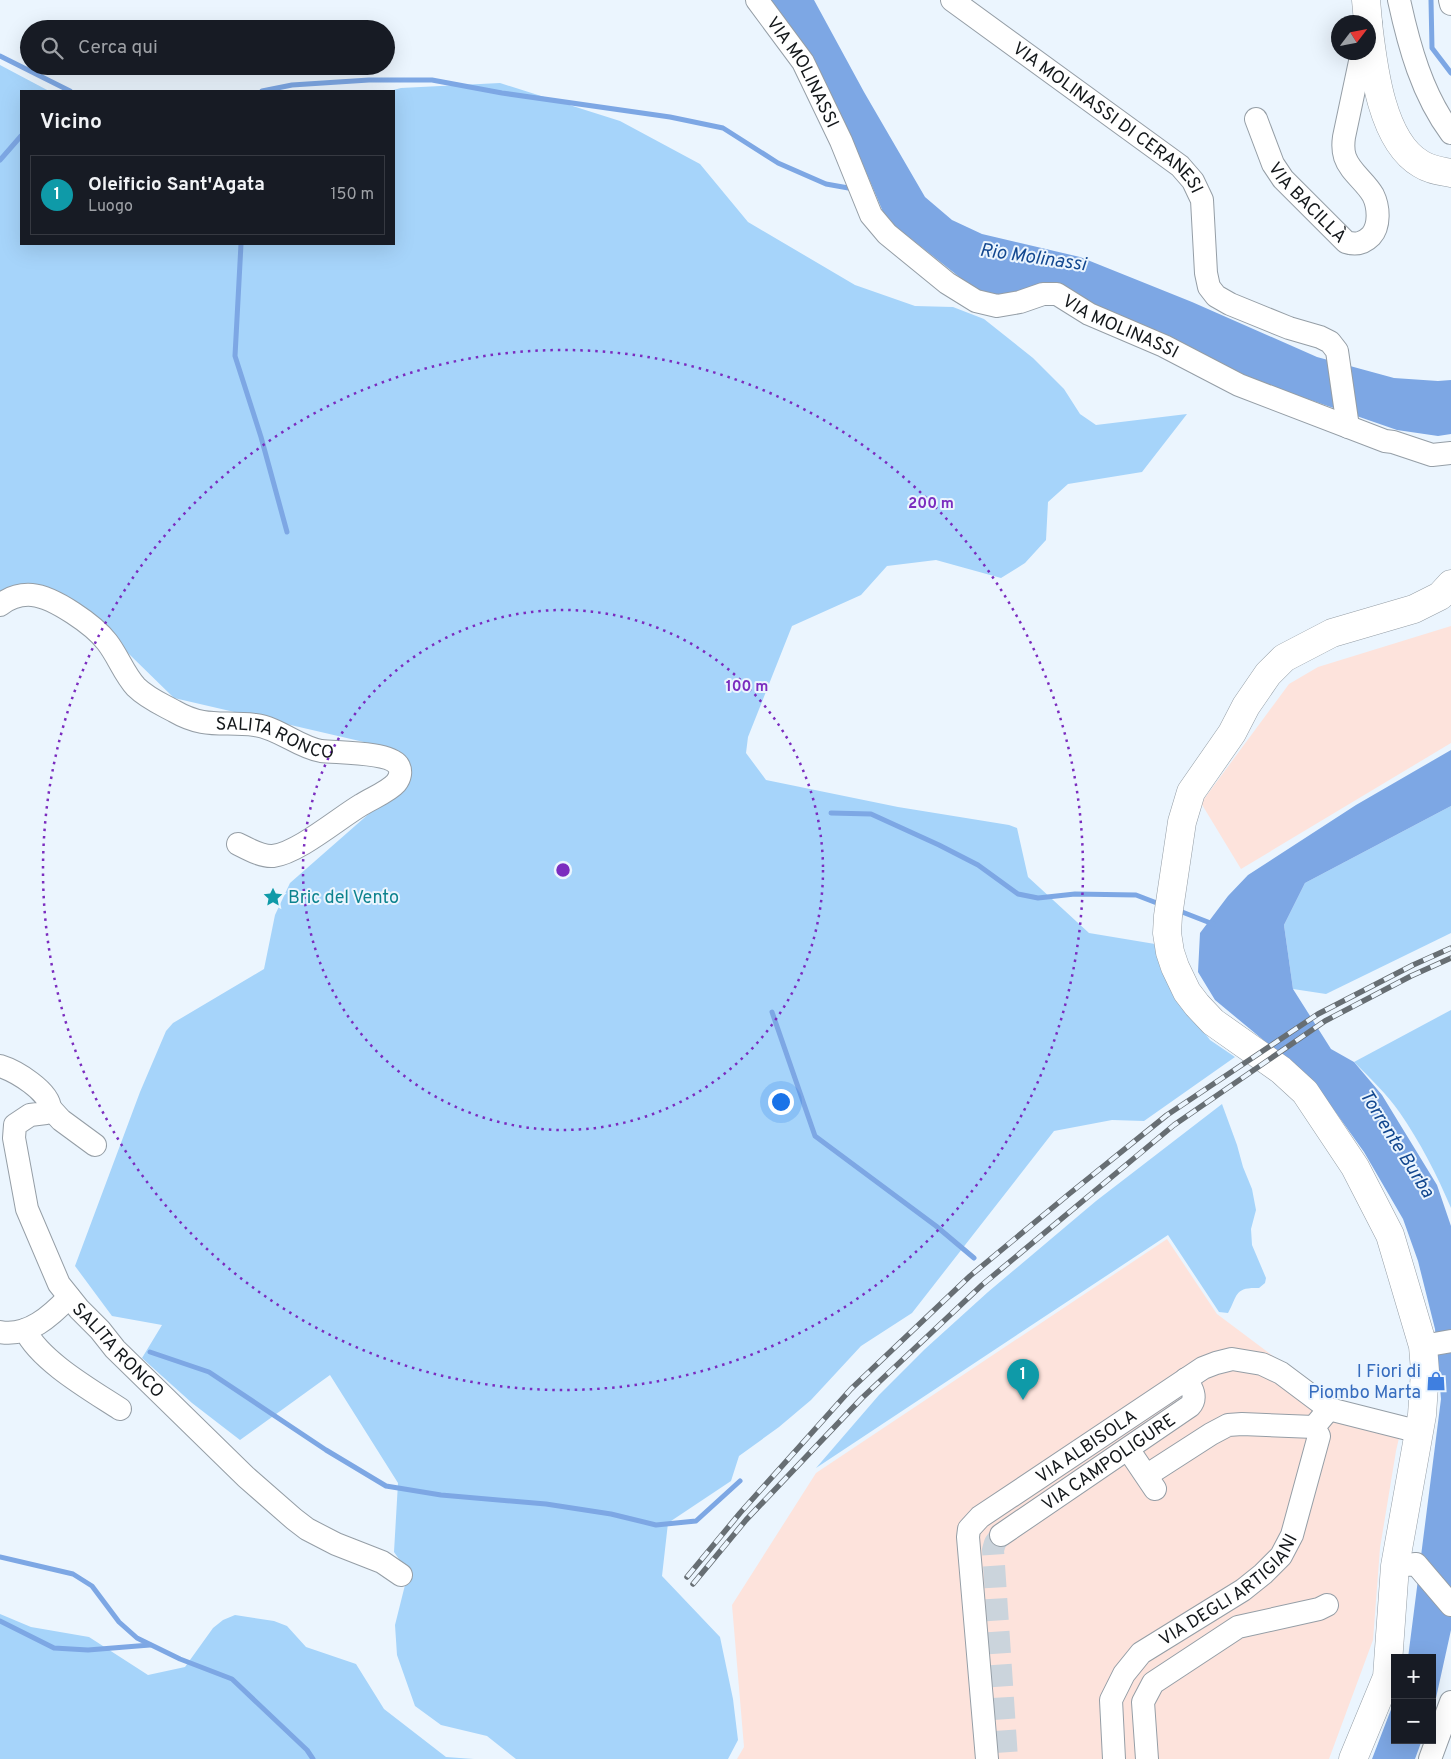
<!DOCTYPE html>
<html lang="it">
<meta charset="utf-8">
<style>
body{margin:0;font-family:Overpass,sans-serif;background:#20242c;color:#f1f3f6}
.controls{position:absolute;right:15px;bottom:15px;display:grid;overflow:hidden;border-radius:0px;box-shadow:0 5px 20px #0002}
.controls button{width:45px;height:45px;display:grid;place-items:center;padding:0;border:0;border-bottom:1px solid #363941;background:#171b24;color:#f1f3f6;font:25px sans-serif}
.compass{position:absolute;left:1331px;top:15px;width:45px;height:45px;border-radius:50%;background:#171b24;box-shadow:0 5px 20px #0002;rotate:58deg}
.you{position:absolute;left:780px;top:1101px;width:18px;height:18px;margin:-12px;border:4px solid #fff;border-radius:50%;background:#1a73e8;box-shadow:0 0 0 8px #1a73e833}
.badge{display:grid;place-items:center;width:32px;height:32px;border-radius:50%;background:#db2777;color:#fff;font-size:16px;font-weight:700}
.pin{position:absolute;translate:-50% -41px;filter:drop-shadow(0 1px 2px #0008)}
.pin::after{content:'';position:absolute;top:26px;width:18px;height:15px;background:inherit;clip-path:polygon(0 0,100% 0,50% 100%)}
.list{margin:0;padding:0;list-style:none}
h2{display:flex;justify-content:space-between;align-items:center;height:65px;margin:0;padding:0 20px;font-size:21px}
h2 small{font-size:16px;font-weight:400;color:#9ea1a6}
.list li{display:grid;grid-template-columns:32px 1fr auto;gap:15px;align-items:center;box-sizing:border-box;height:80px;margin:0 10px 10px;padding:0 10px;border:1px solid #363941;border-radius:0px}
.list b{display:block;font-size:19px;white-space:nowrap}
.list p{margin:0;font-size:16px;white-space:nowrap;color:#9ea1a6}
.list em{font-size:16px;font-style:normal;color:#9ea1a6}
.icon{flex:none;width:28px;height:28px;fill:none;stroke:currentColor;stroke-width:2;stroke-linecap:round;stroke-linejoin:round}
.map{position:relative;flex:none;width:1451px;height:1759px;overflow:hidden}
.search{position:absolute;background:#171b24;box-shadow:0 5px 20px #0002;left:20px;top:20px;width:375px;height:55px;display:flex;align-items:center;gap:12px;box-sizing:border-box;padding:0 18px;border-radius:28px;color:#9ea1a6;font-size:19px}
.panel{position:absolute;background:#171b24;box-shadow:0 5px 20px #0002;left:20px;top:90px;width:375px;height:155px;border-radius:0px}
.map>svg:first-child{display:block}
.industrial{fill:#fde3dc}
.green{fill:#a6d4fa}
.water{fill:#7da7e4}
.lines{fill:none;stroke-linecap:round;stroke-linejoin:round}
.stream{stroke:#7da7e4;stroke-width:5}
.minor-tunnel{stroke:#cbd4dc;stroke-width:22;stroke-dasharray:22 11;stroke-linecap:butt}
.minor-casing{stroke:#959ea6;stroke-width:24}
.major-casing{stroke:#959ea6;stroke-width:29}
.minor{stroke:#fff;stroke-width:22}
.major{stroke:#fff;stroke-width:28}
.rail-casing{stroke:#676e73;stroke-width:5.5}
.rail{stroke:#ebf5fe;stroke-width:4;stroke-dasharray:11;stroke-linecap:butt}
.ring{fill:none;stroke:#7b2cbf;stroke-width:2.5;stroke-dasharray:2.5 5}
.labels{text-anchor:middle;stroke-width:4;stroke-linejoin:round;paint-order:stroke}
.street-label{font-size:18px;fill:#13171a;stroke:#ebf5fe}
.culture-label{font-size:18px;fill:#0d838f;stroke:#ebf5fe;text-anchor:start}
.shop-label{font-size:18px;fill:#366cbe;stroke:#ebf5fe;text-anchor:end}
.water-label{font-size:19px;font-style:italic;fill:#134890;stroke:#ebf5fe}
.centre{fill:#7b2cbf;stroke:#ebf5fe;stroke-width:2.5}
.ring-label{font-size:15px;text-anchor:middle;font-weight:bold;fill:#7b2cbf;stroke:#ebf5fe;stroke-width:4;stroke-linejoin:round;paint-order:stroke}
</style>
<div class="map">
<svg width="1451" height="1759" viewBox="0 0 1451 1759">
<rect width="100%" height="100%" fill="#ebf5fe"/>
<g class="industrial">
<polygon points="1451,626 1451,743 1241,869 1201,803 1289,684 1318,667"/>
<polygon points="1167,1239 1217,1314 1330,1399 1404,1416 1396,1451 1380,1548 1373,1640 1329,1759 737,1759 744,1747 732,1605 816,1473"/>
</g>
<g class="green">
<polygon points="0,65 49,91 21,91 21,244 394,244 394,91 389,91 401,88 500,83 620,121 700,164 748,222 855,285 915,306 953,307 984,319 1033,358 1064,389 1080,414 1096,425 1187,414 1142,472 1068,484 1048,502 1046,540 1025,563 1001,578 936,560 887,566 861,595 792,626 748,737 746,753 766,780 898,807 1009,825 1017,828 1028,877 1089,933 1155,944 1172,989 1210,1040 1235,1057 1144,1121 1112,1120 1054,1131 912,1313 861,1346 811,1400 779,1427 739,1456 731,1481 668,1523 662,1576 720,1637 733,1699 738,1740 728,1759 516,1759 487,1736 441,1725 415,1706 397,1655 395,1625 406,1581 403,1565 394,1552 398,1483 330,1375 240,1440 192,1403 142,1358 162,1325 112,1316 75,1266 140,1092 166,1031 173,1023 264,969 275,915 290,883 404,783 402,755 394,749 174,698 87,613 0,595"/>
<polygon points="1451,806 1451,933 1326,994 1293,989 1284,925 1305,883"/>
<path d="M 1451,1010 L 1451,1208 C 1437,1175 1420,1142 1400,1113 C 1387,1094 1370,1078 1354,1062 Z"/>
<path d="M 1222,1104 L 1237,1145 L 1243,1167 L 1252,1189 L 1256,1210 L 1251,1229 L 1252,1245 L 1266,1278 L 1265,1283 L 1259,1288 C 1234,1287 1238,1295 1228,1313 L 1219,1312 L 1168,1235 L 816,1468 L 879,1395 L 925,1349 L 988,1292 L 1096,1201 Z"/>
<polygon points="0,1614 31,1627 89,1637 148,1675 185,1667 213,1628 223,1620 235,1615 274,1621 287,1626 306,1647 356,1664 384,1709 446,1757 474,1759 0,1759"/>
</g>
<g class="water">
<polygon points="770,0 814,0 864,92 925,197 952,220 982,234 1080,257 1192,302 1317,357 1394,378 1438,381 1451,380 1451,434 1438,436 1397,430 1241,376 1110,314 1059,287 995,299 972,287 886,219 849,132 805,47"/>
<polygon points="1451,750 1451,806 1305,883 1284,925 1293,989 1331,1049 1354,1062 1382,1095 1437,1185 1451,1226 1451,1630 1432,1716 1432,1658 1408,1658 1441,1399 1435,1329 1418,1261 1403,1219 1364,1152 1329,1103 1296,1067 1215,1000 1198,972 1200,933 1228,896 1248,875 1356,805"/>
<polygon points="1395,1699 1395,1740 1422,1740 1415,1759 1372,1759"/>
</g>
<g class="lines">
<g class="stream">
<polyline points="1431,0 1432,48 1451,73"/>
<polyline points="0,56 70,91"/>
<polyline points="262,91 292,85 369,80 432,80 502,93 670,117 723,128 778,163 826,184 854,189"/>
<polyline points="0,160 21,136"/>
<polyline points="241,244 235,356 261,437 287,532"/>
<polyline points="831,813 871,814 939,845 978,865 1018,894 1038,898 1075,894 1136,895 1162,905"/>
<polyline points="1177,910 1213,924"/>
<polyline points="772,1012 815,1136 936,1226 974,1258"/>
<polyline points="150,1352 209,1372 326,1450 386,1486 441,1495 546,1504 611,1514 656,1525 696,1521 740,1481"/>
<polyline points="0,1557 73,1574 92,1586 119,1622 137,1638 180,1659 232,1679 307,1750 313,1759"/>
<polyline points="0,1621 54,1648 88,1650 150,1645"/>
</g>
<polyline class="minor-tunnel" points="1001,1535 995,1543 993,1550 1007,1759"/>
<defs>
<g id="minor">
<path id="s1" d="M 757,0 L 803,62 L 841,141 L 871,215 L 887,234 L 947,283 L 976,301 L 997,306 L 1020,302 L 1043,294 L 1057,294 L 1089,314 L 1164,346 L 1239,385 L 1385,441 L 1393,442 L 1432,455 L 1451,453"/>
<path id="s2" d="M 952,0 L 1180,166 L 1193,181 L 1202,200 L 1206,273 L 1209,287 L 1216,296 L 1230,304 L 1289,328 L 1320,337 L 1330,342 L 1337,351 L 1348,427"/>
<path d="M 1399,0 C 1409,46 1422,94 1451,133"/>
<polyline points="1450,0 1451,4"/>
<path id="s3" d="M 1256,119 L 1273,164 L 1283,179 L 1346,242 C 1355,245 1363,244 1371,236 C 1380,226 1379,207 1373,195 C 1365,181 1350,172 1345,157 C 1343,151 1343,144 1344,137 L 1362,52"/>
<path id="s4" d="M 0,605 C 9,598 20,594 32,595 C 54,597 94,625 107,642 C 118,656 124,674 136,687 C 147,698 161,704 174,711 C 205,729 222,721 255,725 C 279,728 298,747 321,751 C 339,753 388,752 398,765 C 402,771 400,778 396,783 C 388,792 372,798 361,805 C 339,818 298,853 273,856 C 262,857 248,849 238,844"/>
<path id="s5" d="M 0,1066 C 16,1071 49,1091 50,1108 L 46,1113 L 30,1115 L 15,1125 L 14,1138 L 27,1209 L 59,1284 L 79,1309 L 100,1330 L 115,1349 L 246,1477 L 294,1519 L 307,1529 L 336,1544 L 382,1562 L 401,1575"/>
<polyline points="50,1108 61,1120 95,1145"/>
<path d="M 25,1330 C 40,1361 91,1390 120,1409"/>
<path d="M 0,1332 C 28,1337 51,1316 69,1297"/>
<polyline points="1423,1346 1451,1341"/>
<polyline points="1128,1449 1155,1489"/>
<polyline points="1152,1472 1211,1434 1228,1425 1242,1424 1314,1427"/>
<path id="s6" d="M 1001,1535 L 1190,1406 C 1198,1397 1191,1387 1186,1379"/>
<polyline points="1395,1566 1416,1564 1451,1605"/>
<path id="s7" d="M 987,1759 L 968,1537 L 969,1529 L 980,1517 L 1203,1368 L 1216,1363 L 1232,1359 L 1262,1364 L 1281,1373 L 1329,1409 L 1420,1432"/>
<path id="s8" d="M 1114,1759 L 1111,1700 L 1124,1674 L 1141,1653 L 1243,1590 L 1263,1574 L 1281,1556 L 1292,1535 L 1319,1436 L 1314,1427 L 1329,1409"/>
<polyline points="1147,1759 1143,1702 1153,1683 1238,1627 1319,1609 1327,1605"/>
<polyline points="1430,1759 1451,1702"/>
</g>
<g id="major">
<polyline points="1366,0 1368,22"/>
<path d="M 1368,23 C 1373,65 1381,141 1421,164 C 1430,170 1441,171 1451,173"/>
<polyline points="1353,1759 1387,1677 1395,1566 1422,1415 1425,1371 1423,1346 1390,1235 1355,1167 1305,1092 1281,1070 1213,1022 1197,1005 1187,992 1175,967 1170,952 1167,933 1168,916 1182,822 1191,792 1232,733 1246,706 1268,674 1284,658 1332,633 1414,609 1440,596 1451,584"/>
</g>
</defs>
<use href="#minor" class="minor-casing"/>
<use href="#major" class="major-casing"/>
<use href="#minor" class="minor"/>
<use href="#major" class="major"/>
<defs>
<g id="rail">
<polyline points="687,1577 740,1513 851,1389 970,1276 1069,1194 1167,1115 1318,1014 1413,965 1451,948"/>
<polyline points="693,1584 746,1520 862,1398 982,1285 1174,1125 1325,1021 1411,976 1451,958"/>
</g>
</defs>
<use href="#rail" class="rail-casing"/>
<use href="#rail" class="rail"/>
</g>
<g class="ring">
<circle cx="563" cy="870" r="260"/>
<circle cx="563" cy="870" r="520"/>
</g>
<defs>
<symbol id="sight-bare" viewBox="-9 -9 18 18"><path d="M0-6L1.8-2.2L6-1.7L2.9 1.2L3.7 5.4L0 3.3L-3.7 5.4L-2.9 1.2L-6-1.7L-1.8-2.2Z" fill="#0f9aa8" stroke="#ebf5fe" stroke-width="2.5" paint-order="stroke"/></symbol>
<symbol id="shop-bare" viewBox="-9 -9 18 18"><path d="M-5-2.5h2.3a2.7 3.5 0 0 1 5.4 0H5L5.5 6h-11ZM-1.5-2.5h3a1.5 2.3 0 0 0-3 0Z" fill="#3f7fe0" stroke="#ebf5fe" stroke-width="2.5" paint-order="stroke"/></symbol>
</defs>
<g fill-rule="evenodd">
<use href="#sight-bare" x="259" y="883" width="28" height="28"/>
<use href="#shop-bare" x="1422" y="1367" width="28" height="28"/>
</g>
<g class="labels">
<g class="street-label">
<text dy="6" stroke="none"><textPath href="#s1" startOffset="86">VIA MOLINASSI</textPath></text>
<text dy="6" stroke="none"><textPath href="#s2" startOffset="196">VIA MOLINASSI DI CERANESI</textPath></text>
<text dy="6" stroke="none"><textPath href="#s3" startOffset="100">VIA BACILLÀ</textPath></text>
<text dy="6" stroke="none"><textPath href="#s1" startOffset="536">VIA MOLINASSI</textPath></text>
<text dy="6" stroke="none"><textPath href="#s4" startOffset="329">SALITA RONCO</textPath></text>
<text dy="6" stroke="none"><textPath href="#s5" startOffset="364">SALITA RONCO</textPath></text>
<text dy="6" stroke="none"><textPath href="#s7" startOffset="375">VIA ALBISOLA</textPath></text>
<text dy="6" stroke="none"><textPath href="#s6" startOffset="130">VIA CAMPOLIGURE</textPath></text>
<text dy="6" stroke="none"><textPath href="#s8" startOffset="224">VIA DEGLI ARTIGIANI</textPath></text>
</g>
<g class="culture-label">
<text x="288" y="903">Bric del Vento</text>
</g>
<g class="shop-label">
<text x="1421" y="1377">I Fiori di<tspan x="1421" dy="21">Piombo Marta</tspan></text>
</g>
<g class="water-label">
<text transform="translate(1033 256) rotate(8)" y="7">Rio Molinassi</text>
<text transform="translate(1398 1143) rotate(58)" y="7">Torrente Burba</text>
</g>
</g>
<circle cx="563" cy="870" r="8" class="centre"/>
<g class="ring-label">
<text x="931" y="508">200 m</text>
<text x="747" y="691">100 m</text>
</g>
</svg>
<div class="controls">
<button>+</button>
<button>−</button>
</div>
<svg class="compass" viewBox="-18 -18 36 36"><path d="M0-13l5 13h-10z" fill="#e53935"/><path d="M0 13l5-13h-10z" fill="#9ea1a6"/></svg>
<div class="you"></div>
<div class="pin badge" style="left:1023px;top:1400px;background:#0f9aa8">1</div>
<div class="search"><svg class="icon" aria-label="search" viewBox="0 0 24 24"><circle cx="10" cy="10" r="6"/><path d="M15 15l6 6"/></svg>Cerca qui</div>
<section class="panel">
<h2>Vicino<small></small></h2>
<ul class="list">
<li><span class="badge" style="background:#0f9aa8">1</span><div><b>Oleificio Sant'Agata</b><p>Luogo</p></div><em>150 m</em></li>
</ul>
</section>
</div>
